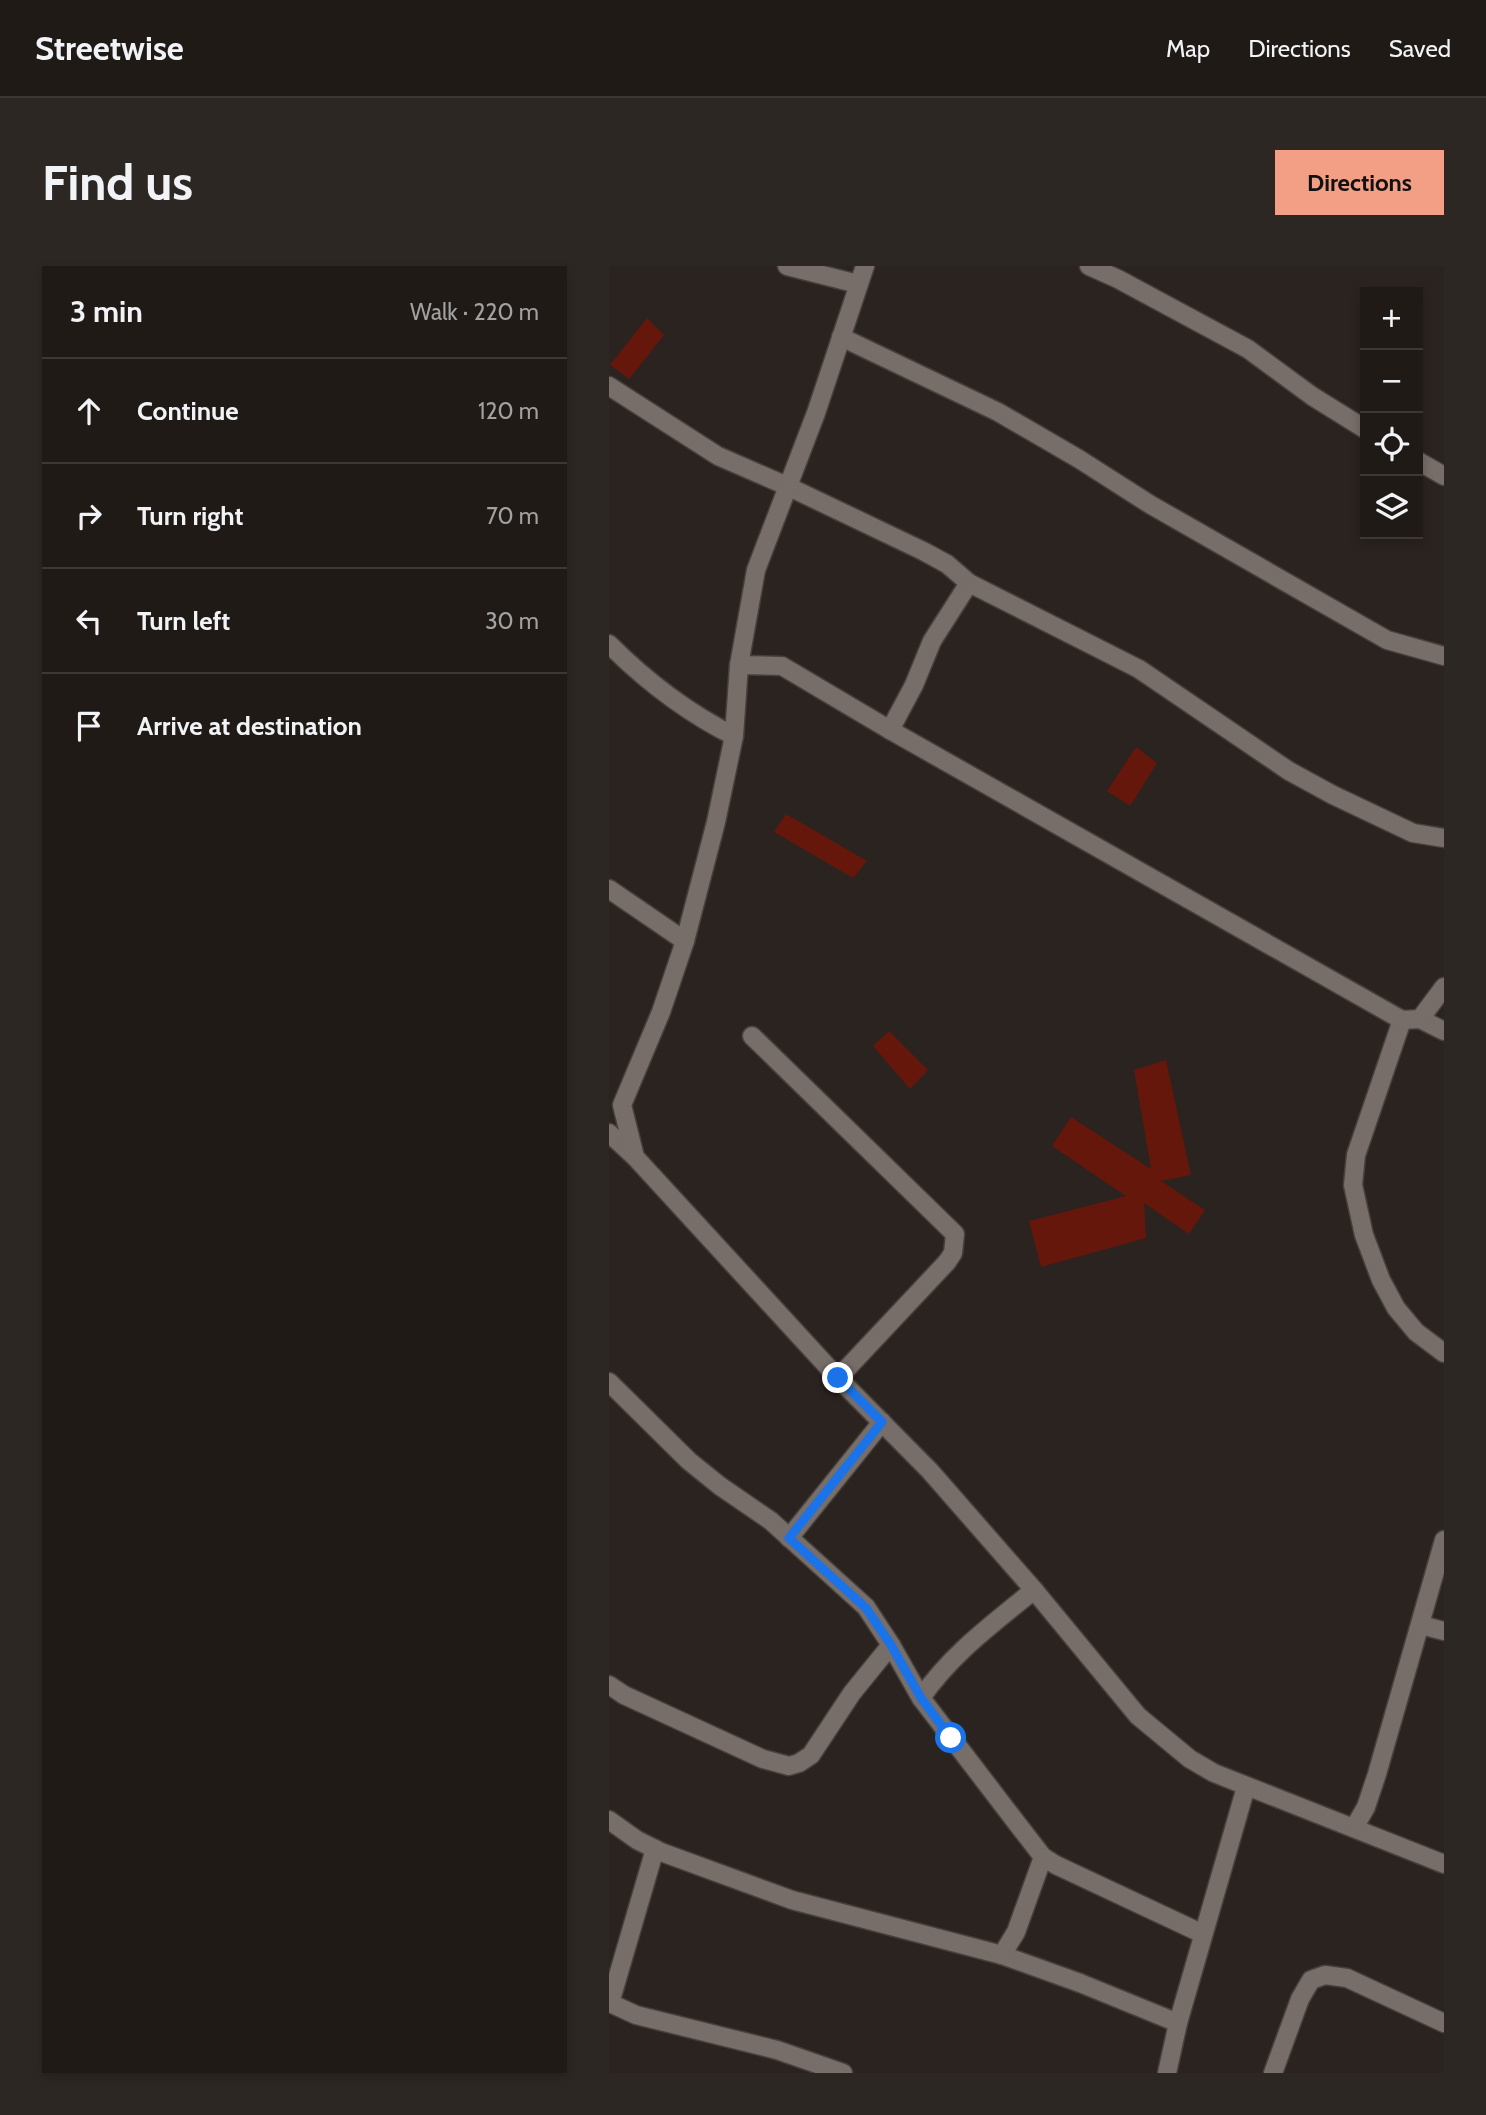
<!DOCTYPE html>
<meta charset="utf-8">
<style>
body{margin:0;font-family:Cabin,sans-serif;background:#2d2724;color:#f1f3f6}
.controls{position:absolute;right:21px;top:21px;display:grid;overflow:hidden;border-radius:0px;box-shadow:0 4px 10px #0003}
.controls button{width:63px;height:63px;display:grid;place-items:center;padding:0;border:0;border-bottom:2px solid #3d3836;background:#201a17;color:#f1f3f6;font:35px sans-serif}
.stop{position:absolute;width:21px;height:21px;margin:-16px;border:5px solid #1a73e8;border-radius:50%;background:#fff}
.stop.end{background:#1a73e8;border-color:#fff;box-shadow:0 2px 7px #0008}
.list{margin:0;padding:0;list-style:none}
h2{display:flex;justify-content:space-between;align-items:center;height:91px;margin:0;padding:0 28px;font-size:30px}
h2 small{font-size:23px;font-weight:400;color:#a2a1a1}
.list li{display:grid;grid-template-columns:46px 1fr auto;gap:21px;align-items:center;box-sizing:border-box;height:105px;padding:0 28px;border-top:2px solid #3d3836}
.list b{display:block;font-size:26px;white-space:nowrap}
.list em{font-size:23px;font-style:normal;color:#a2a1a1}
.icon{flex:none;width:38px;height:38px;fill:none;stroke:currentColor;stroke-width:2;stroke-linecap:round;stroke-linejoin:round}
.map{position:relative;flex:none;width:835px;height:1807px;overflow:hidden;border-radius:0px}
header{display:flex;align-items:center;gap:42px;box-sizing:border-box;height:98px;padding:0 35px;background:#201a17;border-bottom:2px solid #3d3836}
header strong{font-size:33px}
nav{display:flex;gap:38px;margin-inline-start:auto;font-size:24px}
.intro{display:flex;align-items:center;justify-content:space-between;box-sizing:border-box;height:168px;padding:0 42px}
h1{margin:0;font-size:49px}
.button{padding:18px 32px;border-radius:0px;background:#f39f85;color:#111;font-size:24px;font-weight:700}
main{display:flex;gap:42px;padding:0 42px}
aside{flex:1;background:#201a17;border-radius:0px;box-shadow:0 4px 10px #0003}
.map>svg:first-child{display:block}
.building{fill:#64170a}
.lines{fill:none;stroke-linecap:round;stroke-linejoin:round}
.minor-casing{stroke:#46403d;stroke-width:21}
.minor{stroke:#776d69;stroke-width:18}
.route{stroke:#1a73e8;stroke-width:9}
</style>
<header>
<strong>Streetwise</strong>
<nav><a>Map</a><a>Directions</a><a>Saved</a></nav>
</header>
<div class="intro"><h1>Find us</h1><a class="button">Directions</a></div>
<main>
<aside>
<h2>3 min<small>Walk · 220 m</small></h2>
<ul class="list">
<li><svg class="icon" aria-label="ahead" viewBox="0 0 24 24"><path d="M12 20V5M6 11l6-6 6 6"/></svg><div><b>Continue</b></div><em>120 m</em></li>
<li><svg class="icon" aria-label="right" viewBox="0 0 24 24"><path d="M7 20v-9h11M14 6l5 5-5 5"/></svg><div><b>Turn right</b></div><em>70 m</em></li>
<li><svg class="icon" aria-label="left" viewBox="0 0 24 24"><path d="M17 20v-9H6M10 6l-5 5 5 5"/></svg><div><b>Turn left</b></div><em>30 m</em></li>
<li><svg class="icon" aria-label="arrive" viewBox="0 0 24 24"><path d="M6 21V4h12l-3 4 3 4H6"/></svg><div><b>Arrive at destination</b></div></li>
</ul>
</aside>
<div class="map">
<svg width="835" height="1807" viewBox="0 0 835 1807">
<rect width="100%" height="100%" fill="#2b231f"/>
<g class="building">
<polygon points="38,52 55,69 20,113 1,99"/>
<polygon points="527,481 548,497 521,540 498,525"/>
<polygon points="177,548 258,595 244,612 165,566"/>
<polygon points="280,765 319,804 301,823 264,780"/>
<polygon points="557,794 582,909 552,915 596,944 580,968 535,937 537,972 432,1001 420,955 517,930 443,880 462,851 542,903 525,804"/>
</g>
<g class="lines">
<defs>
<g id="minor">
<polyline points="178,0 249,18"/>
<polyline points="480,0 509,13 639,83 703,130 756,163"/>
<polyline points="232,71 389,146 470,193 542,239 778,374 835,390"/>
<polyline points="0,120 109,190 178,220 314,285 338,298 360,317 323,375 305,419 281,464"/>
<polyline points="809,195 835,210"/>
<polyline points="360,317 530,403 680,505 724,529 804,567 835,572"/>
<path d="M 0,378 C 38,416 77,446 125,470"/>
<polyline points="130,399 147,304 207,147 256,0"/>
<polyline points="0,623 76,675"/>
<polyline points="811,753 835,765"/>
<polyline points="793,754 747,889 744,919 755,969 772,1014 787,1042 807,1066 835,1087"/>
<polyline points="143,770 346,968 344,987 338,996 229,1112"/>
<polyline points="0,867 26,891 229,1112 321,1205 425,1324 529,1450 581,1493 605,1507 835,1598"/>
<polyline points="26,891 13,839 52,746 76,675 107,556 125,470 130,399 173,400 281,464 793,754 811,753 835,721"/>
<polyline points="0,1116 80,1195 111,1220 162,1255 257,1341 282,1379 312,1432 410,1560 434,1591 407,1666 393,1689 471,1717 569,1757"/>
<polyline points="180,1272 273,1156"/>
<polyline points="812,1359 835,1365"/>
<polyline points="0,1419 15,1429 154,1493 180,1500 190,1497 202,1489 243,1427 282,1379"/>
<path d="M 312,1432 C 342,1388 385,1357 425,1324"/>
<polyline points="0,1554 28,1574 52,1586 183,1634 393,1689"/>
<polyline points="745,1562 757,1541 768,1508 835,1274"/>
<polyline points="46,1583 1,1737 27,1749 168,1784 234,1807"/>
<polyline points="434,1591 447,1599 594,1668"/>
<polyline points="558,1807 569,1757 637,1521"/>
<polyline points="664,1807 691,1733 702,1714 716,1709 738,1712 835,1757"/>
</g>
</defs>
<use href="#minor" class="minor-casing"/>
<use href="#minor" class="minor"/>
</g>
<g class="lines">
<polyline class="route" points="229,1112 273,1156 180,1272 257,1342 282,1379 312,1432 342,1472"/>
</g>
</svg>
<div class="controls">
<button>+</button>
<button>−</button>
<button><svg class="icon" aria-label="locate" viewBox="0 0 24 24"><circle cx="12" cy="12" r="6"/><path d="M12 2v4M12 18v4M2 12h4M18 12h4"/></svg></button>
<button><svg class="icon" aria-label="layers" viewBox="0 0 24 24"><path d="M12 4l9 5-9 5-9-5zM3 14l9 5 9-5"/></svg></button>
</div>
<div class="stop" style="left:342px;top:1472px"></div>
<div class="stop end" style="left:229px;top:1112px"></div>
</div>
</main>
